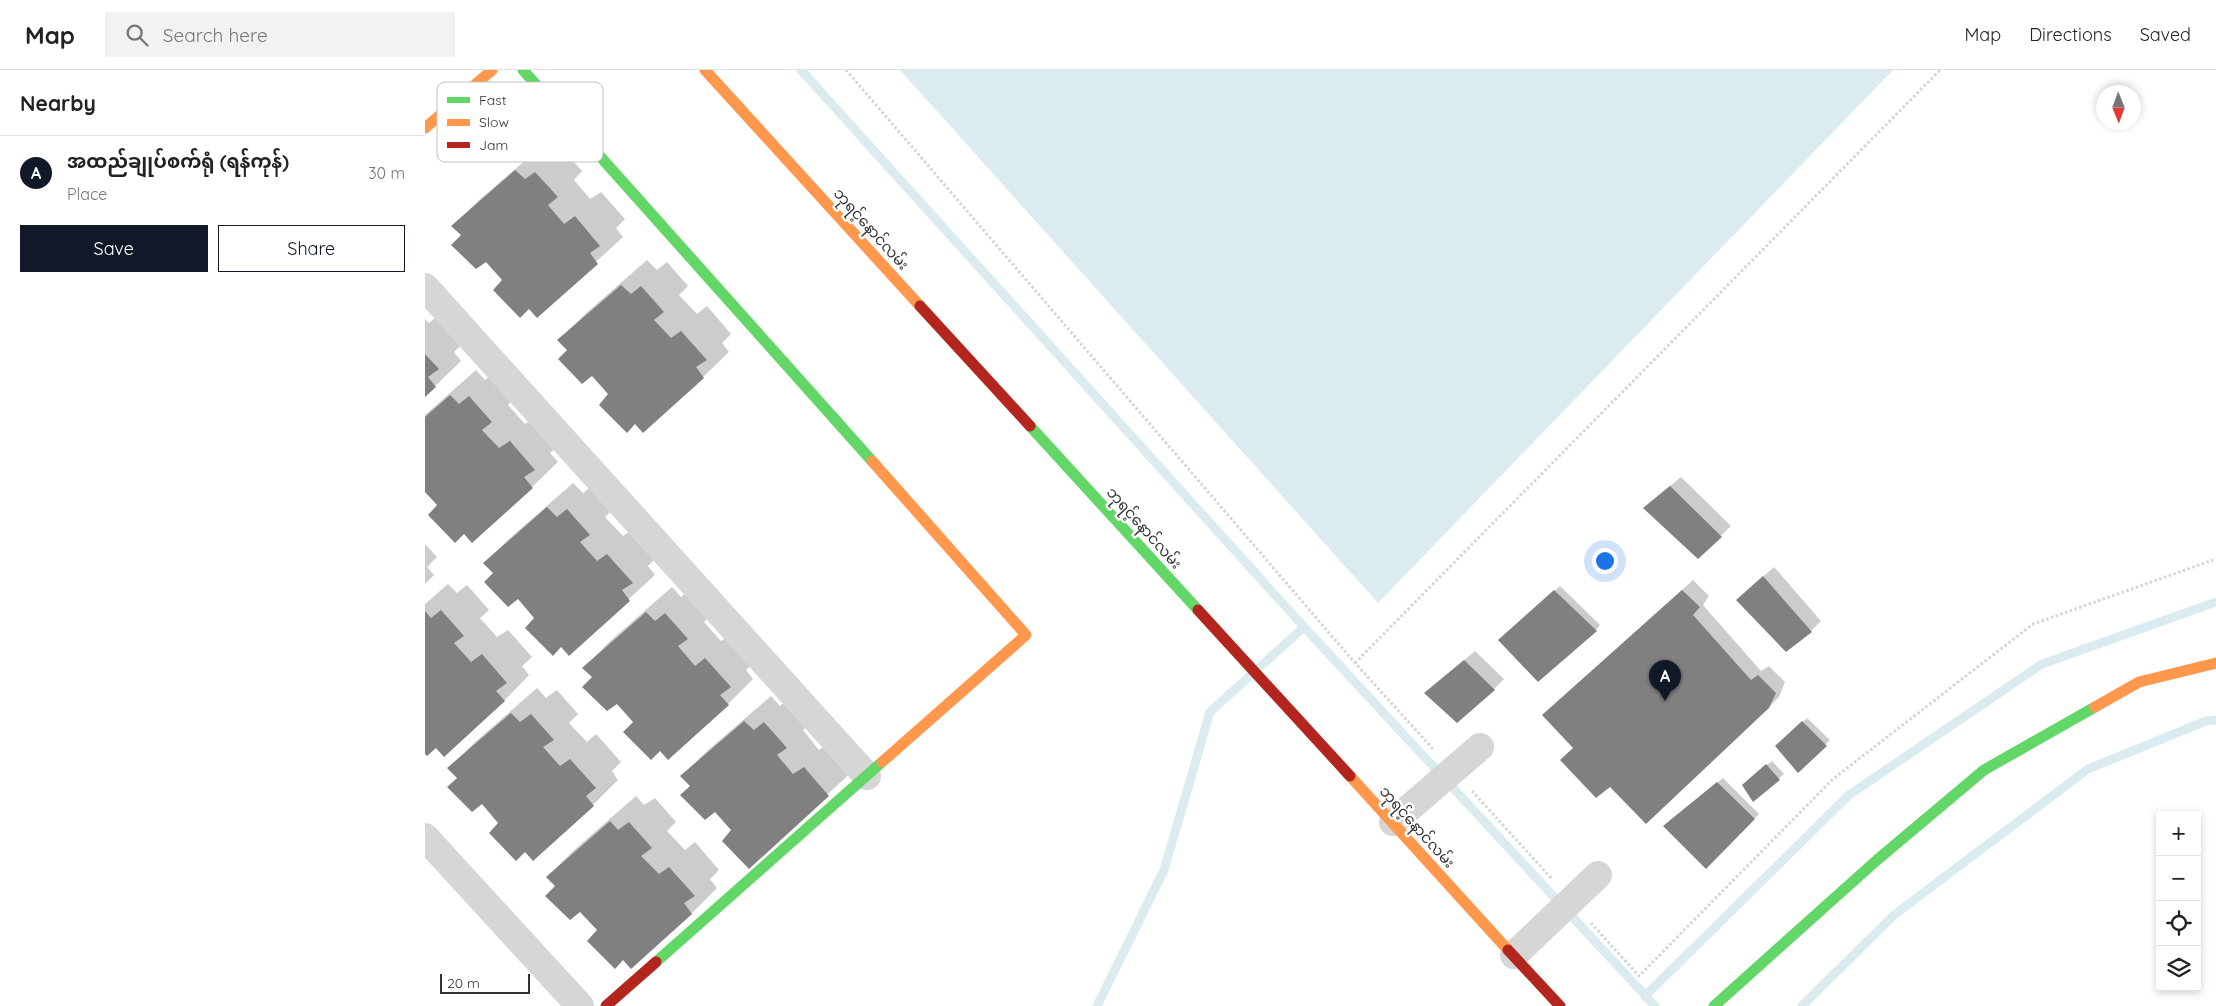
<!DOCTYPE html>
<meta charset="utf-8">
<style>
body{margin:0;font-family:Quicksand,"Noto Sans Myanmar",sans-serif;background:#f2f2f2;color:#222}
.controls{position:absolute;right:15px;bottom:15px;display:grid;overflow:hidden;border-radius:0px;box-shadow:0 2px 8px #0003}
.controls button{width:45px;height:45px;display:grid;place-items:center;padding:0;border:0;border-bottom:1px solid #e0e0e0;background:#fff;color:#222;font:25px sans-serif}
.compass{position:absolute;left:1671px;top:15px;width:45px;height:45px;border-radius:50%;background:#fff;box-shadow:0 2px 8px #0003;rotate:179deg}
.scale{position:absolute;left:15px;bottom:12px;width:90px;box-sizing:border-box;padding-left:5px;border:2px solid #323232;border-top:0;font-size:14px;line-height:18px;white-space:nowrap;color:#323232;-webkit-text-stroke:4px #fff;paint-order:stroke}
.you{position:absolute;left:1179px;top:490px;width:18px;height:18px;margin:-12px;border:4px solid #fff;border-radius:50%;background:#1a73e8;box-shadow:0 0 0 8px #1a73e833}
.badge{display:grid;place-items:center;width:32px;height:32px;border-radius:50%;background:#111827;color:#fff;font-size:16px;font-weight:700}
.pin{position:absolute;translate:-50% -41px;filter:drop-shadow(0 1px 2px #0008)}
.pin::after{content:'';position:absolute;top:26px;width:18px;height:15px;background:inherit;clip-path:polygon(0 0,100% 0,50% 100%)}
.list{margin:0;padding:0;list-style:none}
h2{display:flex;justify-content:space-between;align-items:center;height:65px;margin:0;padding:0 20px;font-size:21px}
h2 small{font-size:16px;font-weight:400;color:#767676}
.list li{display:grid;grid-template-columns:32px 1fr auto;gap:15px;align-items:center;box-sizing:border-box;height:75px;padding:0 20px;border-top:1px solid #e0e0e0}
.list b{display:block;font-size:19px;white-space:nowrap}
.list p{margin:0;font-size:16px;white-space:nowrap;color:#767676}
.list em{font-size:16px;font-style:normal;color:#767676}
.actions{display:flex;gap:10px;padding:15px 20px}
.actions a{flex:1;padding:11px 0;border:1px solid #111827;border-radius:0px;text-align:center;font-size:18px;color:#111827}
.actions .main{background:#111827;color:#fff}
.icon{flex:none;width:28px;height:28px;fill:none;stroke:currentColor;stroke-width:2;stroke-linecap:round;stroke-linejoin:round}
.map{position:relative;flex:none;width:1791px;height:936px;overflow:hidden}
header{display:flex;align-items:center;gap:30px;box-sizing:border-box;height:70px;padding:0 25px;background:#fff;border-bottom:1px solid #e0e0e0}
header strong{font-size:24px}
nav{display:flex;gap:28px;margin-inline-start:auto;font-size:18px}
.search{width:350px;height:45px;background:#f2f2f2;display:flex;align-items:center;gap:12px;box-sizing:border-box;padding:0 18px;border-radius:0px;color:#767676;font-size:19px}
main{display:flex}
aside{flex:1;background:#fff}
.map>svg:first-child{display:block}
.water{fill:#dbecf1}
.shadow{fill:#0003}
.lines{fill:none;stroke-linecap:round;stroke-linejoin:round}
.stream{stroke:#dbecf1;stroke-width:9}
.building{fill:#808080}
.path{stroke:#d5d5d5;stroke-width:3;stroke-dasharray:2.5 2.5;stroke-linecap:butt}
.street{stroke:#d6d6d6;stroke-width:28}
.fast{stroke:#63d668;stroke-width:11}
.slow{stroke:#ff974d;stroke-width:11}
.jam{stroke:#b3261e;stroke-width:11}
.labels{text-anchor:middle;stroke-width:5;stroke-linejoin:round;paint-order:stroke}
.street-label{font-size:15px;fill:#323232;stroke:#fff}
.key{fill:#fff;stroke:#c2c2c2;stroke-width:1}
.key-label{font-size:14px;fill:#323232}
</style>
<header>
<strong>Map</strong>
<div class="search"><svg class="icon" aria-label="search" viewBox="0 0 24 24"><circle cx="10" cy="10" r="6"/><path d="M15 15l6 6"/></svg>Search here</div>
<nav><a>Map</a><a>Directions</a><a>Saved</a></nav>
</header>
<main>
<aside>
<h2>Nearby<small></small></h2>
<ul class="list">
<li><span class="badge">A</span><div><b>အထည်ချုပ်စက်ရုံ (ရန်ကုန်)</b><p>Place</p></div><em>30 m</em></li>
</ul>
<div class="actions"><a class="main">Save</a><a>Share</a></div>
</aside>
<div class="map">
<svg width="1791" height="936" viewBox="0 0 1791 936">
<rect width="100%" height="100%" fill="#fff"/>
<polygon class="water" points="475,0 1468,0 953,533"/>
<g class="shadow">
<polygon points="117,76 126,85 136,77 157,101 149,110 165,129 176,122 200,149 191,158 198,167 112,246 28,156 54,130"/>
<polygon points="222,190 232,200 242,192 263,216 254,225 272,244 282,236 306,264 297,273 304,282 278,307 185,324 134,270 159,245"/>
<polygon points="14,245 38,273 29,282 36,291 0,326 0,249 4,253"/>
<polygon points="51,300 60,310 70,302 92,326 83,335 100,354 111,347 135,374 125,383 133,392 107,417 14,435 0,420 0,345"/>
<polygon points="1256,407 1306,456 1273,488 1230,428"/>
<polygon points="148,413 158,423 168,415 189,439 180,447 198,466 208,459 232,487 223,496 230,505 144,584 60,493 85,468"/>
<polygon points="0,474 12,487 2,497 9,505 0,514"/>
<polygon points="1349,497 1396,551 1386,561 1323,520"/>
<polygon points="1268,510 1284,526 1278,535 1336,601 1344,596 1360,612 1354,627 1343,638 1149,678 1129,635"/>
<polygon points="23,514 32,523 42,515 64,540 55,548 72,567 83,560 107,587 97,596 104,605 79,631 0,682 0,534"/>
<polygon points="1135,516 1175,555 1171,560 1079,565"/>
<polygon points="247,517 256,527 266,519 288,543 279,552 296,571 306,564 330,591 321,600 328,609 303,634 209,652 159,598 184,572"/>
<polygon points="1050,581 1079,609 1069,619 1001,623"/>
<polygon points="112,618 121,628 132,620 153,644 144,653 162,672 171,664 196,692 187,701 193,710 168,735 75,753 24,698 49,673"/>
<polygon points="346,626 355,636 365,628 386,652 378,660 394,680 405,672 429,700 333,788 257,706 282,681"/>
<polygon points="1382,648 1405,670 1373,701 1352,676"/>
<polygon points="1347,691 1359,704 1329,730 1323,710"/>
<polygon points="1298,708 1334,744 1281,798 1244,751"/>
<polygon points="211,726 219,735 230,728 251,752 242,761 260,780 270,772 294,800 285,809 292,818 267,843 173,860 122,807 148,781"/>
</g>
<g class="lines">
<g class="stream">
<polyline points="376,0 879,557 1230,936"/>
<polyline points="1220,926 1424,725 1617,594 1791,532"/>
<polyline points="672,936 739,800 785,642 879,557"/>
<polyline points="1377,936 1469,845 1663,699 1781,651 1791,650"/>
</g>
</g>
<g class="building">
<polygon points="90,100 100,109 110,102 133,127 123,135 139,154 150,146 175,176 165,183 173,194 112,248 104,239 95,248 68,220 77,210 61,192 51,199 26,175 36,165 26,156"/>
<polygon points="196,215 206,224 216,216 239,242 229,250 246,268 256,261 282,290 271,297 279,308 218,363 210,354 202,363 174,335 183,324 167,306 157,314 133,289 142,280 132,270"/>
<polygon points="0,284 14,299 3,307 11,317 0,327"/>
<polygon points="25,325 34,334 44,326 67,352 57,360 74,378 85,371 110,400 99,407 108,418 47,473 39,464 30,473 3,445 12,435 0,422 0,347"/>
<polygon points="1245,416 1297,467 1273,489 1218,438"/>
<polygon points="122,437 132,447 142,439 165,465 155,472 172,491 182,484 208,513 197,520 205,531 144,586 136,577 128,586 100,558 109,548 93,529 83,537 59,512 68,503 58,493"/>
<polygon points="1338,506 1387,562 1361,582 1311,530"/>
<polygon points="1129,520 1172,561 1113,612 1073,570"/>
<polygon points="1257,520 1275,537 1268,545 1326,610 1333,605 1351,623 1344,638 1221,754 1185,717 1171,728 1135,690 1148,678 1117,645"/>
<polygon points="16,540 39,566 29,573 46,592 57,584 82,613 71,621 80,631 19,687 11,678 2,686 0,684 0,541 6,548"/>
<polygon points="221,542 230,551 240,543 263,569 253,576 270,596 280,588 306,617 295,625 304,635 243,690 235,681 226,690 198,662 208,652 192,634 182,641 157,617 167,607 157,598"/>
<polygon points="1039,590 1070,620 1032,653 999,623"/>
<polygon points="86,643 95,652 106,644 129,670 118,677 135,696 145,689 171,718 161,726 169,736 108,791 100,782 91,791 64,763 73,753 57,734 47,742 22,717 32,708 22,698"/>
<polygon points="319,651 329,660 339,652 362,678 352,685 368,704 379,697 404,726 324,799 297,771 306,760 290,742 280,750 255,725 265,716 255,706"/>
<polygon points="1377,651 1402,676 1373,703 1350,676"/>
<polygon points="1341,694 1355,710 1328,732 1317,715"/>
<polygon points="1292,712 1330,749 1281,799 1238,756"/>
<polygon points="185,751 193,760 204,752 227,778 216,786 234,804 244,797 270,826 259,833 267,844 206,899 198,890 190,899 162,871 172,860 155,842 145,850 120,826 130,816 121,807"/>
</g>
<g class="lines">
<g class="path">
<polyline points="421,0 930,593 1009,680"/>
<polyline points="930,593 1515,0"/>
<polyline points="1047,721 1127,809"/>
<polyline points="1166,853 1214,906 1408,709 1608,554 1791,489"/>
</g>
<g class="street">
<polyline points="0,217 442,706"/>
<polyline points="968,752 1055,677"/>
<polyline points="0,767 155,936"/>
<polyline points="1089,885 1173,805"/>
</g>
<g class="fast">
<polyline points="98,0 447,391"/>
<polyline points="605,356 773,540"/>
<polyline points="231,892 457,692"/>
<polyline points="1289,936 1452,790 1559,700 1670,637"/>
</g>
<g class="slow">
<polyline points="280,0 495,236"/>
<polyline points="0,58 67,0"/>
<polyline points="447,391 601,565 457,692"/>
<polyline points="1670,637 1714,612 1791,593"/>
<polyline points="925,706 1083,880"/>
</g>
<g class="jam">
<polyline points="495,236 605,356"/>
<polyline points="773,540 925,706"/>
<polyline points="1083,880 1135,936"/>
<polyline points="181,936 231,892"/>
</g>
</g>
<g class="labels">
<g class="street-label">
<text transform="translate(446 159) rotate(48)" y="5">ဘုရင့်နောင်လမ်း</text>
<text transform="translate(719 458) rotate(48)" y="5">ဘုရင့်နောင်လမ်း</text>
<text transform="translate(992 757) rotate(48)" y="5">ဘုရင့်နောင်လမ်း</text>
</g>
</g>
<rect x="12" y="12" width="166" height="80" rx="8" class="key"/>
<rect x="22" y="27" width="23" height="6" fill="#63d668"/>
<rect x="22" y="49" width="23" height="7" fill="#ff974d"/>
<rect x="22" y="72" width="23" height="6" fill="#b3261e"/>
<g class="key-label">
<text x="54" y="35">Fast</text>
<text x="54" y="57">Slow</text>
<text x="54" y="80">Jam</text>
</g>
</svg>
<div class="controls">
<button>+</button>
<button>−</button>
<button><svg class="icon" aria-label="locate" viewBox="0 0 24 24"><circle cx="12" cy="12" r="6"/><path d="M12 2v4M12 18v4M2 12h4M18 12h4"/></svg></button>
<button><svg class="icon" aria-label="layers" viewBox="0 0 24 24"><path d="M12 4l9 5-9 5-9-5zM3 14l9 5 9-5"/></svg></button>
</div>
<svg class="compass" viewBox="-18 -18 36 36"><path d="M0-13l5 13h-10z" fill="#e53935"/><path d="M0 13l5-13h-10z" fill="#767676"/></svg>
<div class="scale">20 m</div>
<div class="you"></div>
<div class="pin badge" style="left:1240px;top:631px">A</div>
</div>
</main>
